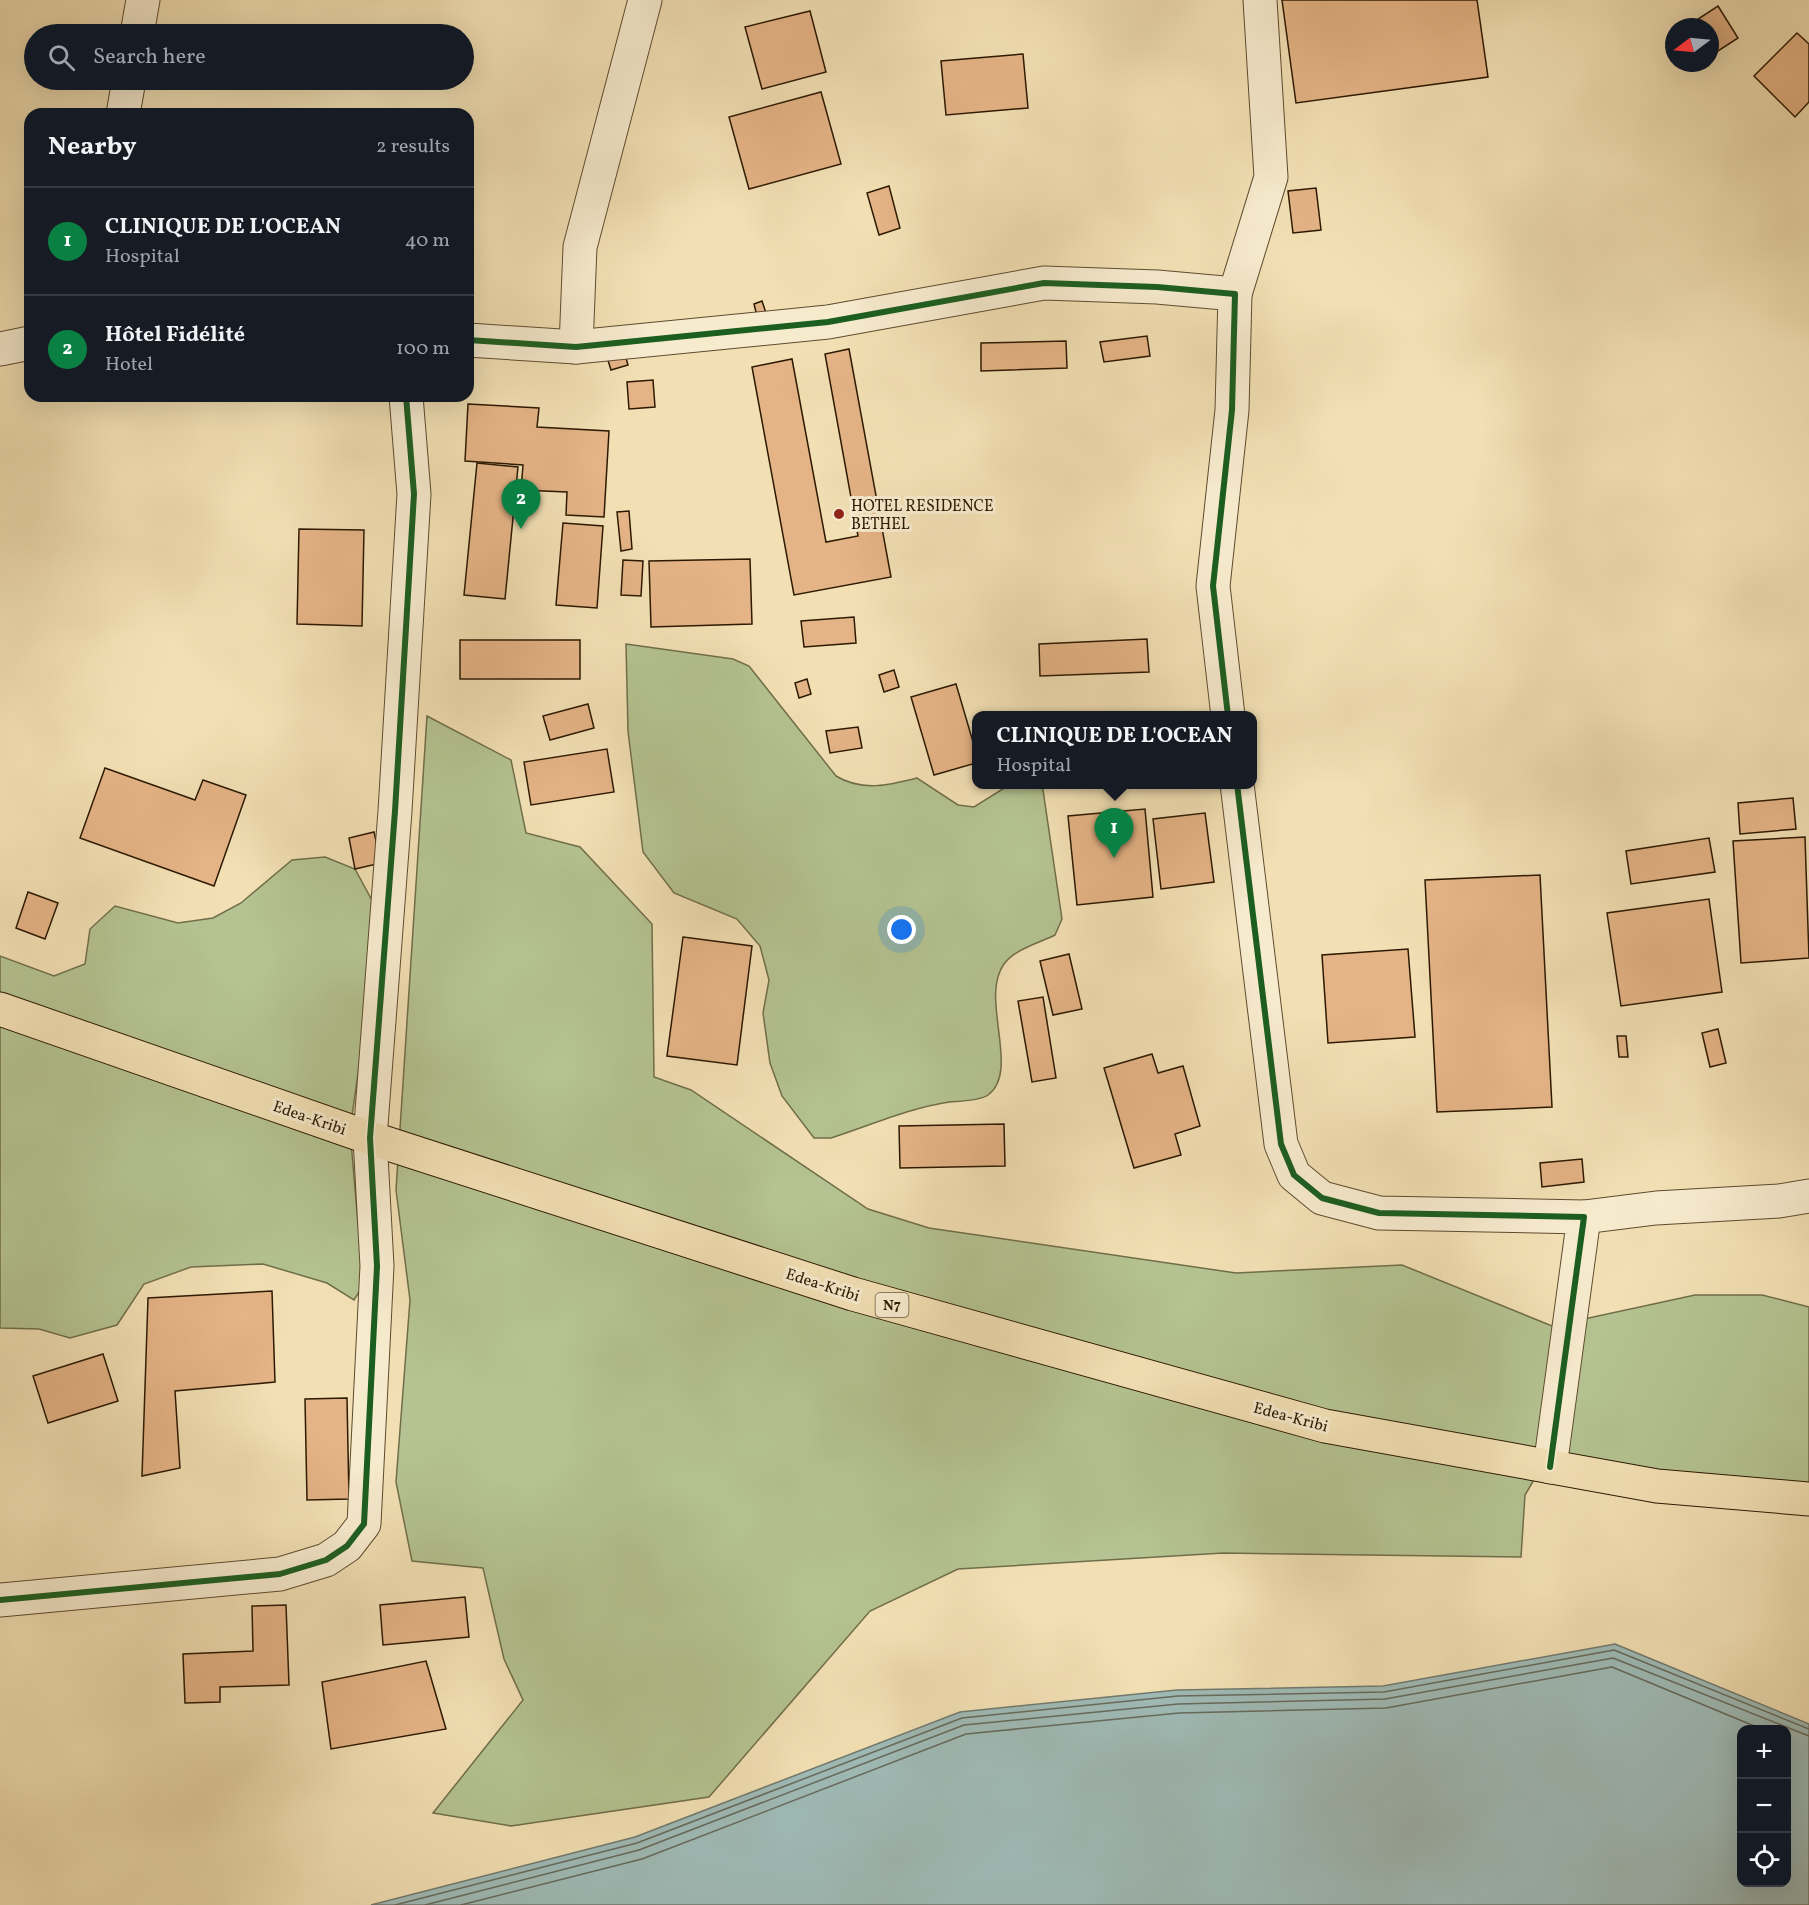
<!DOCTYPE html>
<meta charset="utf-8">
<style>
body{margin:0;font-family:Vollkorn,serif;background:#20242c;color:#f1f3f6}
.controls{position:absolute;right:18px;bottom:18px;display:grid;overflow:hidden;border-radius:12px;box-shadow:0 6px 24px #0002}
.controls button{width:54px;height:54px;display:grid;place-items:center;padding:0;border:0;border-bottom:2px solid #363941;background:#171b24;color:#f1f3f6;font:30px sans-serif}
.compass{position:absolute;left:1665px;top:18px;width:54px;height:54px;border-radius:50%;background:#171b24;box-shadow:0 6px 24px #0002;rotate:254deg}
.you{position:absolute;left:902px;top:930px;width:21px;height:21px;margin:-15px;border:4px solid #fff;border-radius:50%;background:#1a73e8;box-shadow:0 0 0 9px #1a73e833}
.badge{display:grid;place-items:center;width:39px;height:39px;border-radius:50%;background:#0b8043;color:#fff;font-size:20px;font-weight:700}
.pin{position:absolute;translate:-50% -50px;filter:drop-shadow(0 2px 3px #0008)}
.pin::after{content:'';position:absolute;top:32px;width:21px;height:18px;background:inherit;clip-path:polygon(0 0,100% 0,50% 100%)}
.popup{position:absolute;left:972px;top:711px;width:285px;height:78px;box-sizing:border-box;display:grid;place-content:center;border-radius:12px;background:#171b24;filter:drop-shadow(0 2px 4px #0005);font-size:20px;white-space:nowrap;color:#9ea1a6}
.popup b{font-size:22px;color:#f1f3f6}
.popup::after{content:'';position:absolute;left:50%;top:100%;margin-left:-12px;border:12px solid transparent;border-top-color:#171b24}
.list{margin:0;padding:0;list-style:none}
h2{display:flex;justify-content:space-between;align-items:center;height:78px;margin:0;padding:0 24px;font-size:26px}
h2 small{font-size:20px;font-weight:400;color:#9ea1a6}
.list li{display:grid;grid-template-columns:39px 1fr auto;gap:18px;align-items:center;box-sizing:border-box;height:108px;padding:0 24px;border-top:2px solid #363941}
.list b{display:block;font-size:22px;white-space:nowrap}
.list p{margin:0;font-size:20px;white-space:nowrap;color:#9ea1a6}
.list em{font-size:20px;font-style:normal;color:#9ea1a6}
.icon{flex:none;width:33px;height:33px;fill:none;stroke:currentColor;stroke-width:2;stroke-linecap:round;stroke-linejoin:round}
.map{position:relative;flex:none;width:1809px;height:1905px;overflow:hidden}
.search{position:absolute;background:#171b24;box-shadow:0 6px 24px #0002;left:24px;top:24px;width:450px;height:66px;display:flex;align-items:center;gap:15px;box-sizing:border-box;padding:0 21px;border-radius:33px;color:#9ea1a6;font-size:22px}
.panel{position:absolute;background:#171b24;box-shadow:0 6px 24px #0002;left:24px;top:108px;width:450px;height:294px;border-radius:18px}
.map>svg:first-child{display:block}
.green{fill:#b4c391;stroke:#706e4a;stroke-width:1.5}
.water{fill:#9fbbb7;stroke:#717a6f;stroke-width:1.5;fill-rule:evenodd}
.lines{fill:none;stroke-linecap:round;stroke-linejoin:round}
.shore{stroke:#666a5c;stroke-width:1.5}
.building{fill:#e5b486;stroke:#2c1902;stroke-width:1.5}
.minor-casing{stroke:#5e4b2e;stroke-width:35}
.trunk-casing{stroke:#2c1902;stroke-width:35}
.minor{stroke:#f7ebce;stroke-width:33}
.trunk{stroke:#f2e0b4;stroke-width:33}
.cycleway-casing{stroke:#f7ebce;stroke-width:10}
.cycleway{stroke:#1b5e20;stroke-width:6}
.poi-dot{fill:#8f2418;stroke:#f7ebce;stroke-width:2}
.labels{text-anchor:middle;stroke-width:6;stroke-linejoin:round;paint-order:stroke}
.shield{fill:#f7ebce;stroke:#69583f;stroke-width:1.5}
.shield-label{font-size:15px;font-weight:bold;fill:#2c1902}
.poi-label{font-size:16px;fill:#2c1902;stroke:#f7ebce;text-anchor:start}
.street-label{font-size:16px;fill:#2c1902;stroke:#f7ebce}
</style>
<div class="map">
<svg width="1809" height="1905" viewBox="0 0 1809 1905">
<rect width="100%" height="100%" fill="#f2e0b4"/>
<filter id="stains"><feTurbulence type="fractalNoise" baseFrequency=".00333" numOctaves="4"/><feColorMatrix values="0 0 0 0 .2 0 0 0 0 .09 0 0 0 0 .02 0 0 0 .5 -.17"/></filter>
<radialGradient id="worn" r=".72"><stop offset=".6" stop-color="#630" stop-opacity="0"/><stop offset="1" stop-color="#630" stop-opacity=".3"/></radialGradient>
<g class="green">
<path d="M 626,644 L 733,659 L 749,666 L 836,776 C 862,792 890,785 917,778 L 958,805 L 974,807 L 1009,785 L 1039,785 L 1043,790 L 1062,919 L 1055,935 C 1039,943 1015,949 1004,964 C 979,998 1021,1071 988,1095 C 980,1101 960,1101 949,1102 C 909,1108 869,1126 831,1138 L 814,1138 L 782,1096 L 770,1063 L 763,1013 L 769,980 L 760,946 L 737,919 L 674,893 L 643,852 L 628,731 Z"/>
<polygon points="427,716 511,760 526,833 580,847 652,924 654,1077 691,1090 868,1209 929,1228 1236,1273 1402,1265 1552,1326 1695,1295 1762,1295 1809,1307 1809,1504 1542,1466 1525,1495 1521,1557 1223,1553 958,1569 870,1611 709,1797 511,1826 433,1813 523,1700 504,1659 483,1568 412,1561 396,1482 410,1300 396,1190"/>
<polygon points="325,857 355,869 375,906 365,1025 350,1130 362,1270 362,1287 354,1300 327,1283 263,1264 191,1267 144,1284 117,1325 70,1338 39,1329 0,1328 0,956 54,976 85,964 90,929 115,906 178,923 213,918 241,903 292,860"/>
</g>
<path class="water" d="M 1615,1644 L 1809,1724 L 1809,1905 L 371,1905 L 635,1837 L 960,1712 L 1177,1690 L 1383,1686 ZM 1742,1730 L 1786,1730 L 1786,1882 L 1742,1882 Z"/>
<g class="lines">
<g class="shore">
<polyline points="395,1905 637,1843 962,1718 1178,1696 1384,1692 1614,1650 1809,1729"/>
<polyline points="425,1905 639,1850 964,1725 1178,1704 1385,1699 1613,1658 1809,1736"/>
<polyline points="461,1905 642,1859 966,1734 1179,1713 1386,1708 1612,1667 1764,1730"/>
</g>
</g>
<g class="building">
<polygon points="1282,0 1477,0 1488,77 1296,103"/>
<polygon points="1718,6 1738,38 1715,53 1710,45 1710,27 1698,27 1695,21"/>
<polygon points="810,11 826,72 762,89 745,27"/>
<polygon points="1797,33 1809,44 1809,102 1795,117 1754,76"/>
<polygon points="1023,54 1028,108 946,115 941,61"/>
<polygon points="821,92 841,164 749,189 729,117"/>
<polygon points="889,186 900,228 879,235 867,193"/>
<polygon points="1316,188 1321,230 1293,233 1288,191"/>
<polygon points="762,301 766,313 757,316 754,304"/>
<polygon points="1147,336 1150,356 1104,362 1100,342"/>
<polygon points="1066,341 1067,368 981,371 981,343"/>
<polygon points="623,348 628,365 611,370 606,354"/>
<polygon points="849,349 891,577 794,595 752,367 792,359 826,542 858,536 825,354"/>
<polygon points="653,380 655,407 629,409 627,382"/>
<polygon points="468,404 539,408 537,427 609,431 604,517 566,515 567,492 521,490 523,465 465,461"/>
<polygon points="477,463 518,467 505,599 464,595"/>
<polygon points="629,511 632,549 621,551 617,512"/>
<polygon points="563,523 603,526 597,608 556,605"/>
<polygon points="299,529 364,530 362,626 297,624"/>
<polygon points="750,559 752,624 651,627 649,561"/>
<polygon points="623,560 643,561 641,596 621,595"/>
<polygon points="854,617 856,643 804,647 801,621"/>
<polygon points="1147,639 1149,672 1040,676 1039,644"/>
<rect x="460" y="640" width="120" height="39"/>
<polygon points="894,670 899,687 884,692 879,675"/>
<polygon points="807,679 811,694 799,698 795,683"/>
<polygon points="956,684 976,752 976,763 934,775 911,697"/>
<polygon points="588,704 594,728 550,740 543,716"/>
<polygon points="858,727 862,748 830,753 826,731"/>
<polygon points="607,749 614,792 531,805 524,762"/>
<polygon points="105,768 195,800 203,780 246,795 214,886 80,838"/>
<polygon points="1793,798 1796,829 1740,834 1738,803"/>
<polygon points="1145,809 1153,897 1077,905 1068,816"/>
<polygon points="1205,813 1214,882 1161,889 1153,819"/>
<polygon points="374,832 381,863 355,869 349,838"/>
<polygon points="1805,837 1809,958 1741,963 1733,841"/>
<polygon points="1709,838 1715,872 1631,884 1626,851"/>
<polygon points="1540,875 1552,1107 1437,1112 1425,880"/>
<polygon points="28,892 58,903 45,939 16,928"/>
<polygon points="1709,899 1722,992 1621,1006 1607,913"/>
<polygon points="683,937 752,946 737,1065 667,1056"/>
<polygon points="1408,949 1415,1037 1328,1043 1322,955"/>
<polygon points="1069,954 1082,1009 1053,1015 1040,961"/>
<polygon points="1043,997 1056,1078 1032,1082 1018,1001"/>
<polygon points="1718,1029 1726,1063 1710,1067 1702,1033"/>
<polygon points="1617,1036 1626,1036 1628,1057 1619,1057"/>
<polygon points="1152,1054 1158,1073 1183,1066 1200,1126 1175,1134 1181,1155 1134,1168 1104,1068"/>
<polygon points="1004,1124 1005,1166 900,1168 899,1126"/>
<polygon points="1582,1159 1584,1182 1542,1187 1540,1163"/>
<polygon points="272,1291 275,1382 175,1391 180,1468 142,1476 148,1298"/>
<polygon points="103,1354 118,1401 48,1423 33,1376"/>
<polygon points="347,1398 349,1499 307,1500 305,1399"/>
<polygon points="465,1597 469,1637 383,1645 380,1605"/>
<polygon points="286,1605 289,1685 220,1687 220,1702 185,1703 183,1654 253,1651 252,1606"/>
<polygon points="426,1661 446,1729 331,1749 322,1682"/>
</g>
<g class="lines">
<defs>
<g id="minor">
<polyline points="137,34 143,0"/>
<polyline points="123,114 129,80"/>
<polyline points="1235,294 1271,177 1260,0"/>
<polyline points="468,340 576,347 828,322 1044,283 1157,287 1235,294 1232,410 1213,586 1228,716"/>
<polyline points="576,347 580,247 645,0"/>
<polyline points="0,349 30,343"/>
<polyline points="1237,784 1281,1144 1294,1175 1322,1198 1379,1213 1584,1217 1550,1467"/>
<polyline points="1584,1217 1656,1208 1779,1201 1809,1196"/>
<polyline points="0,1600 280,1574 326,1560 347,1546 364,1524 377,1266 370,1138 395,811 414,494 406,396"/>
</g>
<polyline id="trunk" points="0,1009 370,1138 853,1294 1325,1426 1657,1486 1809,1499"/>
</defs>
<use href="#minor" class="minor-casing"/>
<use href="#trunk" class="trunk-casing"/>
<use href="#minor" class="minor"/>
<use href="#trunk" class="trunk"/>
<defs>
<g id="cycleway">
<polyline points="468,340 576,347 828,322 1044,283 1157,287 1235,294 1232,410 1213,586 1228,716"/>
<polyline points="1237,784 1281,1144 1294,1175 1322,1198 1379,1213 1584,1217 1550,1467"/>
<polyline points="0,1600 280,1574 326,1560 347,1546 364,1524 377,1266 370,1138 395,811 414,494 406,396"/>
</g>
</defs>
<use href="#cycleway" class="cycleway-casing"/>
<use href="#cycleway" class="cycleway"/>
</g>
<circle class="poi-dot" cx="839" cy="514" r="6"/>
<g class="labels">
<rect class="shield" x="875.5" y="1293" width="33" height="24" rx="4.5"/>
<g class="shield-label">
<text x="892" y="1310">N7</text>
</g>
<g class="poi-label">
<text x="851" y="511">HOTEL RESIDENCE<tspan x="851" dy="18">BETHEL</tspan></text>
</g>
<g class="street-label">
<text transform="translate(310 1117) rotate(19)" y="6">Edea-Kribi</text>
<text transform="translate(823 1284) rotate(18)" y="6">Edea-Kribi</text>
<text transform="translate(1291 1416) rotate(15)" y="6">Edea-Kribi</text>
</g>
</g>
<rect width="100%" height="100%" filter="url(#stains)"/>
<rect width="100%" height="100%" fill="url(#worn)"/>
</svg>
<div class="controls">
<button>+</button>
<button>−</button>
<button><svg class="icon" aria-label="locate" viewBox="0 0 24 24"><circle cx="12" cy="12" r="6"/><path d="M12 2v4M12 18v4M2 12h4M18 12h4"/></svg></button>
</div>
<svg class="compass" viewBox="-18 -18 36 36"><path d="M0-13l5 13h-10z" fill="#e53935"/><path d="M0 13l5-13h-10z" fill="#9ea1a6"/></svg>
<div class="you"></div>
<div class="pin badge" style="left:1114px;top:858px">1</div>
<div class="popup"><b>CLINIQUE DE L'OCEAN</b>Hospital</div>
<div class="pin badge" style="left:521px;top:529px">2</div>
<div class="search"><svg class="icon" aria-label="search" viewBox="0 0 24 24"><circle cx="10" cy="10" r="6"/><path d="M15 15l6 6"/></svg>Search here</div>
<section class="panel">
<h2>Nearby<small>2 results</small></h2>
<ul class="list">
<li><span class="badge">1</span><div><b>CLINIQUE DE L'OCEAN</b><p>Hospital</p></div><em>40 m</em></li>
<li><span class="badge">2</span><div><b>Hôtel Fidélité</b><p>Hotel</p></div><em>100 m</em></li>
</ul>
</section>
</div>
